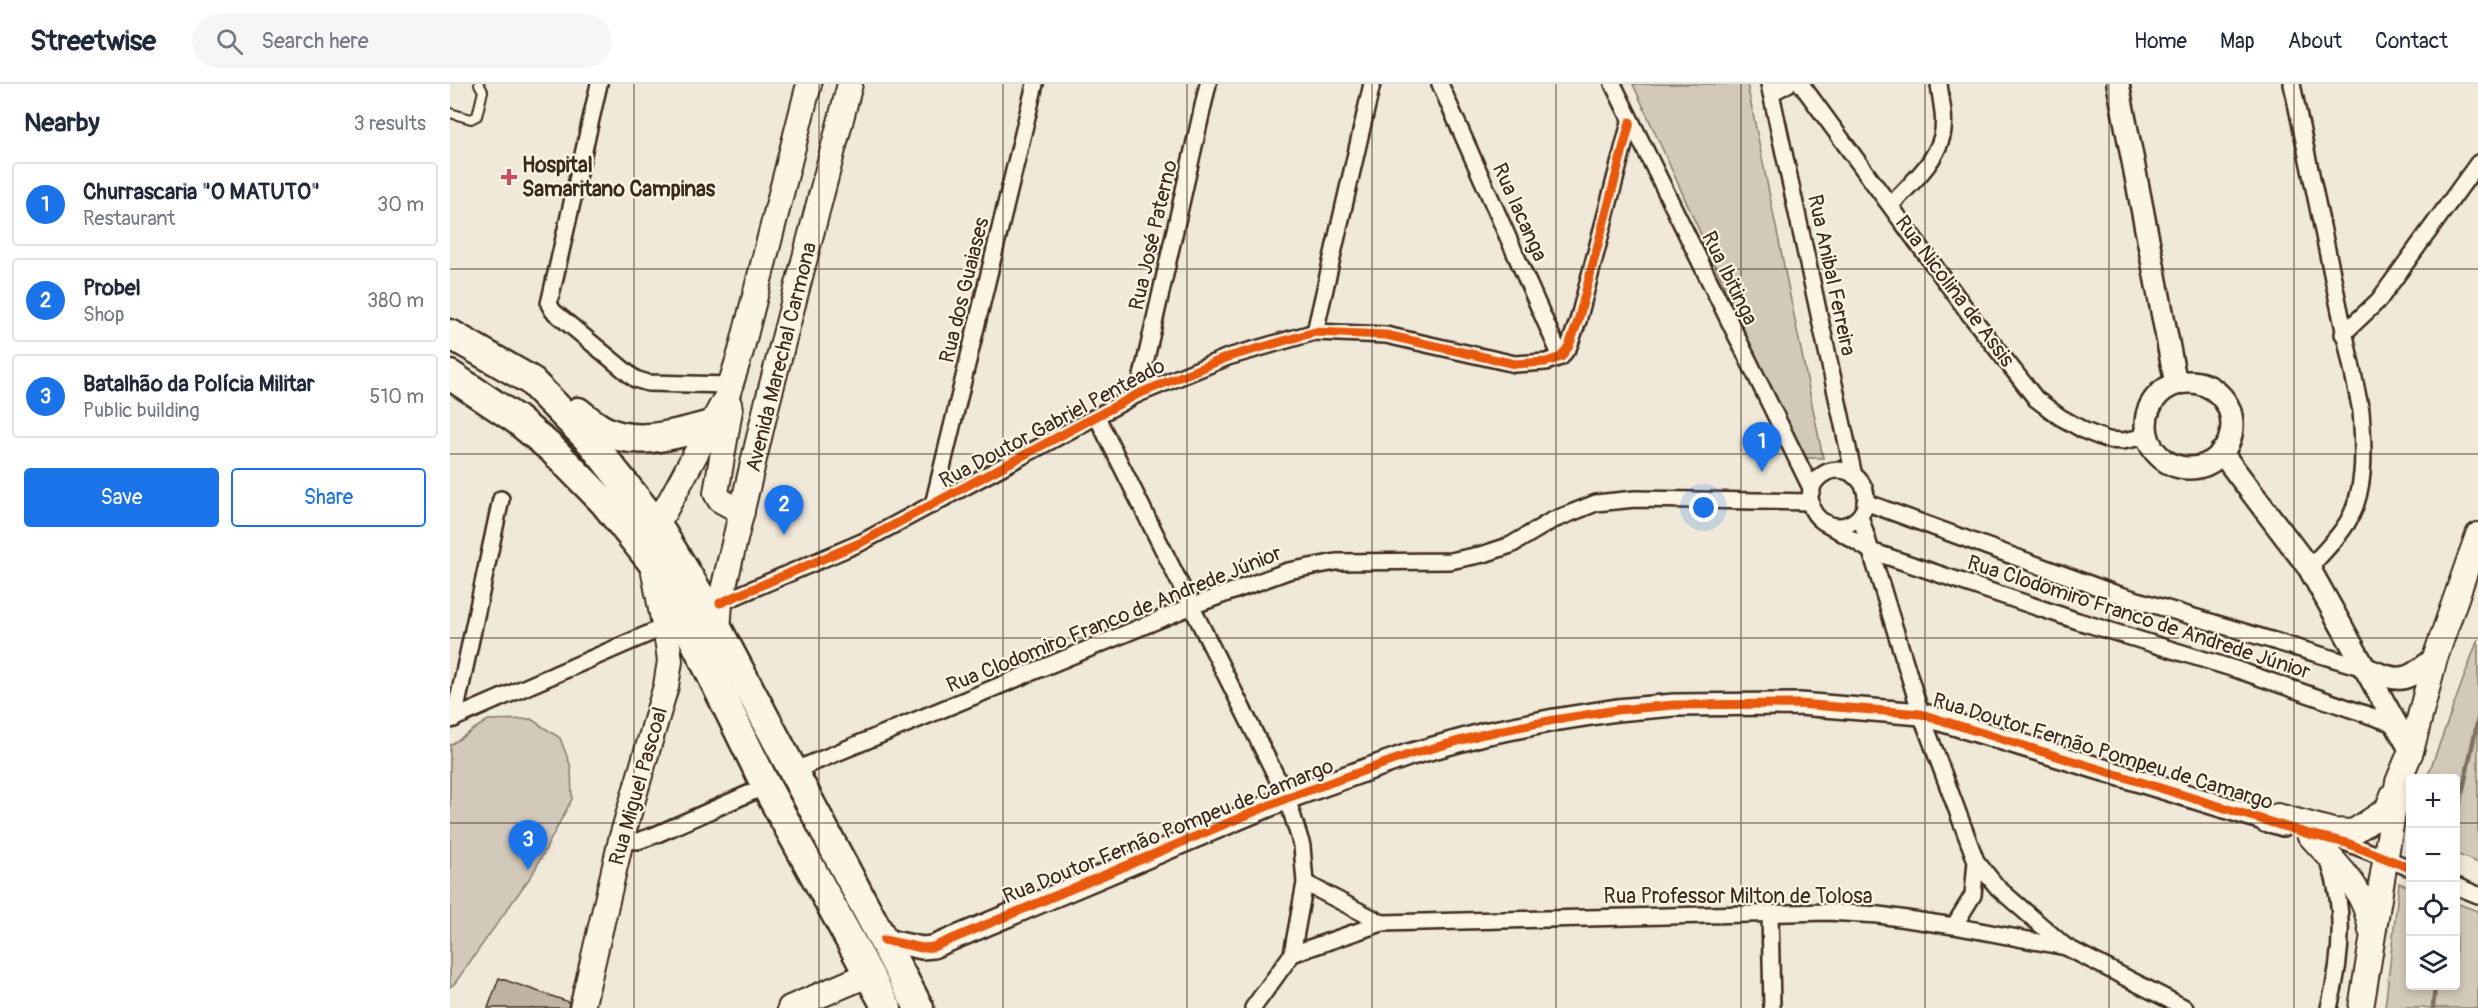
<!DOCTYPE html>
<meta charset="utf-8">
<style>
body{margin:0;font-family:Pangolin,sans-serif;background:#f6f6f7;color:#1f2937}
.controls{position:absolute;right:18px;bottom:18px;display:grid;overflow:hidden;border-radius:6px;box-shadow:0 3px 9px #0003}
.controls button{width:54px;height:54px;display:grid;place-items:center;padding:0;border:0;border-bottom:2px solid #e0e1e3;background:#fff;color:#1f2937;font:30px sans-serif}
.you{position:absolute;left:1254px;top:424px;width:21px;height:21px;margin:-15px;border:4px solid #fff;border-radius:50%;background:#1a73e8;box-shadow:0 0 0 9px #1a73e833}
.badge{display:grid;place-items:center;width:39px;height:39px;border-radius:50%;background:#1a73e8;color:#fff;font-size:20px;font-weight:700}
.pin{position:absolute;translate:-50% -50px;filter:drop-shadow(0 2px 3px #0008)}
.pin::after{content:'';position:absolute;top:32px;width:21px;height:18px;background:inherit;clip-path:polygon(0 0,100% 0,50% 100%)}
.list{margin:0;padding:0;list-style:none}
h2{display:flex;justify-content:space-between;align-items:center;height:78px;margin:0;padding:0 24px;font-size:26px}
h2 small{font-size:20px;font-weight:400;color:#747a83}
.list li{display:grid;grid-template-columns:39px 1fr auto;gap:18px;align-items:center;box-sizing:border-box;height:84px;margin:0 12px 12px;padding:0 12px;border:2px solid #e0e1e3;border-radius:6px}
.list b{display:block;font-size:22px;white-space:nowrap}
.list p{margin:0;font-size:20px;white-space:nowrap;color:#747a83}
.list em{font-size:20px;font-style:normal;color:#747a83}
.actions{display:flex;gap:12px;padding:18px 24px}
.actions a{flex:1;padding:14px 0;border:2px solid #1a73e8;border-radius:6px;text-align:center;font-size:21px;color:#1a73e8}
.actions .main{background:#1a73e8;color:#fff}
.icon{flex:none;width:33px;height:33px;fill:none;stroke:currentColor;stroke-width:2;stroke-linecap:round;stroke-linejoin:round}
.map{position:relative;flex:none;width:2028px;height:924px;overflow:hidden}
header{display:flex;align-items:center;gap:36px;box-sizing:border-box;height:84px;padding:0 30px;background:#fff;border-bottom:2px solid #e0e1e3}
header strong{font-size:28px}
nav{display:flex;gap:33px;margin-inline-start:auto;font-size:21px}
.search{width:420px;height:54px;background:#f6f6f7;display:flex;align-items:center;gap:15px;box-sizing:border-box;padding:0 21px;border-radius:33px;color:#747a83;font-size:22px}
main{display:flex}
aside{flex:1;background:#fff}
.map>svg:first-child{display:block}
.green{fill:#d2c9ba;stroke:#867a6c;stroke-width:1.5}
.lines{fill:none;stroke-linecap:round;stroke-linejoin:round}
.stream{stroke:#7e7163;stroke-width:4.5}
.building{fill:#beb3a4;stroke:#3b2a1e;stroke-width:1.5}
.lane-casing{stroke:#3b2a1e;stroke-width:12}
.street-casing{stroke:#3b2a1e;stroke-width:20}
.secondary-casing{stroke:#3b2a1e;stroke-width:26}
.primary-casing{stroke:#3b2a1e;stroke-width:28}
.highway-casing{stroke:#3b2a1e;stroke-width:33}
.lane{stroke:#fcf5e5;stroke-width:8}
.street{stroke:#fcf5e5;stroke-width:15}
.secondary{stroke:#fcf5e5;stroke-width:21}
.primary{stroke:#fcf5e5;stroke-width:24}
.highway{stroke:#fcf5e5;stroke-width:28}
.cycleway-casing{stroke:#fcf5e5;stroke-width:13}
.cycleway{stroke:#e8590c;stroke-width:9}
.grid{fill:none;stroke:#3b2a1e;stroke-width:1.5;stroke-opacity:0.55}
.poi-dot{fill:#d1495b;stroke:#fcf5e5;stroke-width:2}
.labels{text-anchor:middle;stroke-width:4.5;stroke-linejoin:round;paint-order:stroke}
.poi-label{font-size:21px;font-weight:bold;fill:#3b2a1e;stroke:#fcf5e5;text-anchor:start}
.street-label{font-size:21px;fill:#3b2a1e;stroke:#fcf5e5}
</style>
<header>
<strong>Streetwise</strong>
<div class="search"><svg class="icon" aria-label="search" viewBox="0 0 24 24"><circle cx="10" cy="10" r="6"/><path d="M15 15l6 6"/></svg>Search here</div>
<nav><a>Home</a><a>Map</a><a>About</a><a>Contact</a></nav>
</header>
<main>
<aside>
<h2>Nearby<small>3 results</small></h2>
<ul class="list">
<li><span class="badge">1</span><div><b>Churrascaria &quot;O MATUTO&quot;</b><p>Restaurant</p></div><em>30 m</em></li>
<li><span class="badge">2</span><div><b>Probel</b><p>Shop</p></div><em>380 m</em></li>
<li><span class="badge">3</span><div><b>Batalhão da Polícia Militar</b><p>Public building</p></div><em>510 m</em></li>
</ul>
<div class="actions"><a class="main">Save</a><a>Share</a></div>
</aside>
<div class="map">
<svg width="2028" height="924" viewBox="0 0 2028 924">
<rect width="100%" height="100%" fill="#f0e9d9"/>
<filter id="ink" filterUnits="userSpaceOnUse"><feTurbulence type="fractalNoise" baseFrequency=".0167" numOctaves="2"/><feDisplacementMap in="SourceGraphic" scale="12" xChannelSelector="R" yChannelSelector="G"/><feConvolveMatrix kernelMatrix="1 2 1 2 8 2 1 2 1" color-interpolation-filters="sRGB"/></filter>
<g filter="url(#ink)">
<g class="green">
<polygon points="1183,0 1297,0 1373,374 1352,374"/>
<polygon points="2028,555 2028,779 2006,770 2006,694 1977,694"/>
<polygon points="81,635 110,654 121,683 122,715 83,789 5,899 0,903 0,661 38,636"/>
<polygon points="1949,799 1960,803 1960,902 2006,902 2006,819 2028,827 2028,924 1935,924"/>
</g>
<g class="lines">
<g class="stream">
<polyline points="2006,738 2028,635"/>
<polyline points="1983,924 1985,902"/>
</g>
</g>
<polygon class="building" points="49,894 119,918 118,924 38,924"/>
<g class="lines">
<defs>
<polyline id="lane" points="0,29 21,35 27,32 33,7 29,0"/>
<g id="street">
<polyline points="149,0 99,220 103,227 185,295 198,299 280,301"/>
<polyline points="990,0 1111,273"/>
<polyline points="1163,0 1362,406"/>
<polyline points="1319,0 1404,392"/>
<polyline points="1351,0 1521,232 1586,315 1610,333 1635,347 1658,356 1673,357 1697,352"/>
<path d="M 1842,0 L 1911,327 C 1914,365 1917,413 1893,445 C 1883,459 1871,471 1859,484"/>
<polyline points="1321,9 1338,0"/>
<path d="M 1441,121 C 1459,101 1485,80 1492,52 C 1496,36 1491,17 1489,0"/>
<polyline points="865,248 922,0"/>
<polyline points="1893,250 1929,216 2028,79"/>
<polyline points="688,310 758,0"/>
<polyline points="647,333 837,714 852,762 855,799 842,870 803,924"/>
<circle cx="1388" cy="414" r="28"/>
<polyline points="1415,418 1664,509 1914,584"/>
<polyline points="483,421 585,0"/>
<polyline points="1410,432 1471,630 1526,777 1548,804 1616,863"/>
<polyline points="1376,439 1421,467 1628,537 1788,586 1944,640"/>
<polyline points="270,519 412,458 688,310 778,273 865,248 936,251 1065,280 1096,278 1111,273 1119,262 1128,237 1180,38"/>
<polyline points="4,635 51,415"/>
<polyline points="0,636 214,543"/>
<polyline points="343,687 742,522 838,487 886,478 1000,477 1034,470 1061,461 1101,437 1146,419 1185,415 1361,418"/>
<polyline points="1879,755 1897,759 1960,784"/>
<polyline points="171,756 188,757 205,751 316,702"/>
<polyline points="855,799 932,839"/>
<polyline points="2006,802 2028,811"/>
<polyline points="1320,829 1322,924"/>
<polyline points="1504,842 1523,811 1526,777"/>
<polyline points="842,870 932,839 1377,828 1429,831 1504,842 1616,863 1735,924"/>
<path d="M 1879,924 C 1891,878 1896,826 1880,781"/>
</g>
<g id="secondary">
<polyline points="1668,0 1726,300"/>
<circle cx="1739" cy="341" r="43"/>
<polyline points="1771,368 1859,484 1961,667"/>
<path d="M 1914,584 C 1951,599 1954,599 1985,574"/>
<polyline points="434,856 472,864 483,863 837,714 958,671 1034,650 1104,636 1167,626 1224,621 1350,620 1471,630 1833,741"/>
</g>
<g id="primary">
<polyline points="279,320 280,326 266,409 270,416 292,428"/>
<polyline points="268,547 270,519 317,320 400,0"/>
<polyline points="1816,736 1828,732 1883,747 1903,748 1937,726 1943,711"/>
<path d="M 1859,750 C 1886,781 1915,803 1921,846"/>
<polyline points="132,924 171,756 216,602 220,577 218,561 202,478 207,441 277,312 291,267 359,0"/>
<polyline points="340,924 420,890"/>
<polyline points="1911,924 1948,698 1961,667 1985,574 2028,451"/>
</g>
<g id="highway">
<polyline points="0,250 80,296 141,358 207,441 249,510 469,924"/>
<polyline points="0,291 66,335 102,365 154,418 202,478 232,531 316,702 437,924"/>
<path d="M 128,328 C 135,334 143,340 151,345 C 185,364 227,350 261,341"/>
</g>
</defs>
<use href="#lane" class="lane-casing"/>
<use href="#street" class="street-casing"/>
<use href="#secondary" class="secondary-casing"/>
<use href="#primary" class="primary-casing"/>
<use href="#highway" class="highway-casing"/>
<use href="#lane" class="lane"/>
<use href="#street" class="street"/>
<use href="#secondary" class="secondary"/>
<use href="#primary" class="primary"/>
<use href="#highway" class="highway"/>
<defs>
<g id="cycleway">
<polyline points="270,519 412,458 688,310 778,273 865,248 936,251 1065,280 1096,278 1111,273 1119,262 1128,237 1180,38"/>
<polyline points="434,856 472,864 483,863 837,714 958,671 1034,650 1104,636 1167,626 1224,621 1350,620 1471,630 1859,750 1897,759 1960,784"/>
</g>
</defs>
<use href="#cycleway" class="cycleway-casing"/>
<use href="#cycleway" class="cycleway"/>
</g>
</g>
<path class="grid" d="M 184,0 L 184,924M 369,0 L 369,924M 553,0 L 553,924M 737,0 L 737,924M 922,0 L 922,924M 1106,0 L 1106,924M 1291,0 L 1291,924M 1475,0 L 1475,924M 1659,0 L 1659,924M 1844,0 L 1844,924M 0,185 L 2028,185M 0,370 L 2028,370M 0,554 L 2028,554M 0,739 L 1960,739M 2006,739 L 2028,739"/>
<path class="poi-dot" d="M56 84h6v6h6v6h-6v6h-6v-6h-6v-6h6z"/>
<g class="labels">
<g class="poi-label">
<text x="72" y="88">Hospital<tspan x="72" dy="24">Samaritano Campinas</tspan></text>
</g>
<g class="street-label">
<text transform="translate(1070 128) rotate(66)" y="7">Rua Iacanga</text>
<text transform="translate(703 151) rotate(-77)" y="7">Rua José Paterno</text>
<text transform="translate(1382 191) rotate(78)" y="7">Rua Anibal Ferreira</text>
<text transform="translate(1280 194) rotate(64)" y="7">Rua Ibitinga</text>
<text transform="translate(514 206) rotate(-76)" y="7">Rua dos Guaiases</text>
<text transform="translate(1505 207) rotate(53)" y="7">Rua Nicolina de Assis</text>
<text transform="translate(331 273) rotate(-76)" y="7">Avenida Marechal Carmona</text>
<text transform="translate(602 339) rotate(-28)" y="7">Rua Doutor Gabriel Penteado</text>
<text transform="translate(1689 533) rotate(18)" y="7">Rua Clodomiro Franco de Andrede Júnior</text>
<text transform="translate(664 535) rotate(-22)" y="7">Rua Clodomiro Franco de Andrede Júnior</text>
<text transform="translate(1653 667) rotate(17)" y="7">Rua Doutor Fernão Pompeu de Camargo</text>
<text transform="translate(188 702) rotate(-74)" y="7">Rua Miguel Pascoal</text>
<text transform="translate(718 747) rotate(-22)" y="7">Rua Doutor Fernão Pompeu de Camargo</text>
<text x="1288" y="819">Rua Professor Milton de Tolosa</text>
</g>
</g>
</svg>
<div class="controls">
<button>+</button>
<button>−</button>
<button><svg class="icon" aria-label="locate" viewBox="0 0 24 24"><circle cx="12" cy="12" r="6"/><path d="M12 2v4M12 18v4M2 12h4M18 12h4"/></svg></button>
<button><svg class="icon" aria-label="layers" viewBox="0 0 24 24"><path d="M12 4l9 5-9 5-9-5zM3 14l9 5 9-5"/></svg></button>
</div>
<div class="you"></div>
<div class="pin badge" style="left:1312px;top:388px">1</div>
<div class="pin badge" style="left:334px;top:451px">2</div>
<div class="pin badge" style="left:78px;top:786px">3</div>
</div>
</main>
